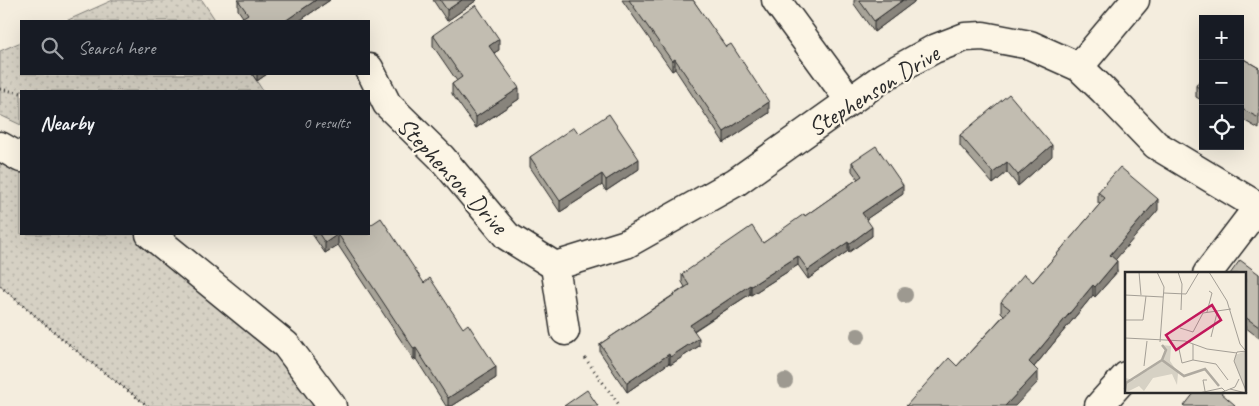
<!DOCTYPE html>
<meta charset="utf-8">
<style>
body{margin:0;font-family:Caveat,sans-serif;background:#20242c;color:#f1f3f6}
.controls{position:absolute;right:15px;top:15px;display:grid;overflow:hidden;border-radius:0px;box-shadow:0 5px 20px #0002}
.controls button{width:45px;height:45px;display:grid;place-items:center;padding:0;border:0;border-bottom:1px solid #363941;background:#171b24;color:#f1f3f6;font:25px sans-serif}
.list{margin:0;padding:0;list-style:none}
h2{display:flex;justify-content:space-between;align-items:center;height:65px;margin:0;padding:0 20px;font-size:21px}
h2 small{font-size:16px;font-weight:400;color:#9ea1a6}
.icon{flex:none;width:28px;height:28px;fill:none;stroke:currentColor;stroke-width:2;stroke-linecap:round;stroke-linejoin:round}
.map{position:relative;flex:none;width:1259px;height:406px;overflow:hidden}
.search{position:absolute;background:#171b24;box-shadow:0 5px 20px #0002;left:20px;top:20px;width:350px;height:55px;display:flex;align-items:center;gap:12px;box-sizing:border-box;padding:0 18px;border-radius:0px;color:#9ea1a6;font-size:19px}
.panel{position:absolute;background:#171b24;box-shadow:0 5px 20px #0002;left:20px;top:90px;width:350px;height:145px;border-radius:0px}
.map>svg:first-child{display:block}
.grass{fill:url(#grass-dots);stroke:#807e78}
.lines{fill:none;stroke-linecap:round;stroke-linejoin:round}
.minor-casing{stroke:#2b2b2b;stroke-width:31}
.tertiary-casing{stroke:#2b2b2b;stroke-width:31}
.path{stroke:#2b2b2b;stroke-width:3;stroke-dasharray:1 4;stroke-linecap:butt}
.minor{stroke:#fcf5e5;stroke-width:28}
.tertiary{stroke:#fcf5e5;stroke-width:28}
.tree{fill:#9d9990}
.wall{fill:#a7a398;stroke:#2b2b2b}
.shaded-wall{fill:#88847c;stroke:#2b2b2b}
.building{fill:#c2bdb1;stroke:#2b2b2b}
.labels{text-anchor:middle;stroke-width:4.5;stroke-linejoin:round;paint-order:stroke}
.street-label{font-size:25px;fill:#2b2b2b;stroke:#fcf5e5}
.inset-river{fill:none;stroke:#afaaa0;stroke-width:2.5}
.inset-road{fill:none;stroke:#a49f96;stroke-width:1}
.view{fill:#c2185b;fill-opacity:0.15;stroke:#c2185b;stroke-width:2.5}
.inset-edge{fill:none;stroke:#2b2b2b;stroke-width:2.5}
</style>
<div class="map">
<svg width="1259" height="406" viewBox="0 0 1259 406">
<defs>
<pattern id="grass-dots" width="8" height="8" patternUnits="userSpaceOnUse" patternTransform="scale(1.25)"><rect width="8" height="8" fill="#d6d1c4"/><path d="M2 2h.1M6 6h.1" fill="none" stroke="#b8b4a9" stroke-width="1.8" stroke-linecap="round"/></pattern>
</defs>
<rect width="100%" height="100%" fill="#f4edde"/>
<filter id="ink" filterUnits="userSpaceOnUse"><feTurbulence type="fractalNoise" baseFrequency=".02" numOctaves="2"/><feDisplacementMap in="SourceGraphic" scale="10" xChannelSelector="R" yChannelSelector="G"/><feConvolveMatrix kernelMatrix="1 2 1 2 8 2 1 2 1" color-interpolation-filters="sRGB"/></filter>
<g filter="url(#ink)">
<g class="grass">
<polygon points="113,0 202,0 216,21 66,21"/>
<polygon points="21,42 21,74 252,74 263,91 21,91 21,125 0,115 0,51"/>
<polygon points="0,146 21,158 21,234 150,234 332,406 148,406 84,357 0,286"/>
</g>
<g class="lines">
<defs>
<g id="minor">
<polyline points="776,0 850,101"/>
<polyline points="1079,67 1135,0"/>
<polyline points="369,68 387,104 441,157 507,236 555,266 626,244 736,182 885,76 934,49 965,37 983,36 1030,45 1079,67 1104,91 1156,145 1259,207"/>
<polyline points="555,266 565,331"/>
<polyline points="1207,274 1258,207"/>
<polyline points="1099,406 1126,376"/>
</g>
<g id="tertiary">
<polyline points="0,146 21,158"/>
<polyline points="150,234 286,345 332,406"/>
</g>
</defs>
<use href="#minor" class="minor-casing"/>
<use href="#tertiary" class="tertiary-casing"/>
<g class="path">
<polyline points="0,89 21,93"/>
<polyline points="0,286 84,357 148,406"/>
<polyline points="585,358 620,406"/>
</g>
<use href="#minor" class="minor"/>
<use href="#tertiary" class="tertiary"/>
</g>
<g class="tree">
<circle cx="905" cy="295" r="8"/>
<circle cx="858" cy="336" r="8"/>
<circle cx="785" cy="381" r="8"/>
</g>
<g class="wall">
<polygon points="238,0 330,0 299,21 237,21 243,17 238,10"/>
<polygon points="433,0 477,0 447,21"/>
<polygon points="622,0 693,0 769,113 724,143 675,69 672,71"/>
<polygon points="854,0 914,0 914,2 874,32 854,4"/>
<polygon points="433,35 499,50 494,53 519,99 476,128 452,94 452,84 457,81 433,46"/>
<polygon points="1240,57 1259,68 1259,129 1240,118"/>
<polygon points="252,74 267,74 257,81"/>
<polygon points="1203,75 1203,101 1196,97 1196,86"/>
<polygon points="579,134 639,169 606,191 602,185 560,212 530,167 530,157"/>
<polygon points="960,135 1052,156 1018,186 1007,172 993,184 960,146"/>
<polygon points="852,162 903,194 866,219 872,236 849,252 848,251 808,279 798,265 751,295 750,294 694,331 699,346 670,365 669,363 627,392 600,352 600,344 685,287 682,282 682,274 763,243 805,216 858,179 852,171"/>
<polygon points="1098,192 1158,210 1115,259 1117,272 1095,297 1093,295 1034,367 1038,382 957,366 1004,315 1001,312 1001,302 1033,282 1100,204 1098,203"/>
<polygon points="312,234 369,234 424,283 496,378 452,406 446,406 416,359 414,360 338,245 325,253"/>
<polygon points="1245,274 1259,274 1259,338 1245,327"/>
</g>
<g class="shaded-wall">
<polygon points="316,0 330,0 299,21 285,21"/>
<polygon points="462,0 477,0 447,21 447,10"/>
<polygon points="903,0 914,0 914,2 874,32 874,21"/>
<polygon points="499,39 499,50 489,56 489,46"/>
<polygon points="675,59 675,69 672,71 672,61"/>
<polygon points="257,74 267,74 257,81"/>
<polygon points="519,88 519,99 476,128 476,117"/>
<polygon points="769,102 769,113 724,143 724,132"/>
<polygon points="1052,145 1052,156 1018,186 1018,175"/>
<polygon points="639,159 639,169 606,191 606,180"/>
<polygon points="1007,162 1007,172 993,184 993,173"/>
<polygon points="602,174 602,185 560,212 560,201"/>
<polygon points="903,185 903,194 862,222 862,213"/>
<polygon points="1158,199 1158,210 1110,266 1110,255"/>
<polygon points="872,227 872,236 849,252 849,244"/>
<polygon points="338,234 338,245 325,253 325,243"/>
<polygon points="848,242 848,251 808,279 808,270"/>
<polygon points="798,256 798,265 751,295 751,286"/>
<polygon points="1117,261 1117,272 1095,297 1095,287"/>
<polygon points="750,285 750,294 690,333 690,325"/>
<polygon points="1093,285 1093,295 1029,373 1029,362"/>
<polygon points="699,338 699,346 670,365 670,357"/>
<polygon points="416,348 416,359 414,360 414,349"/>
<polygon points="669,354 669,363 627,392 627,383"/>
<polygon points="496,367 496,378 452,406 448,406 448,398"/>
<polygon points="1038,371 1038,382 1015,406 1005,406"/>
</g>
<g class="building">
<polygon points="238,0 316,0 285,21 237,21 248,14"/>
<polygon points="440,0 462,0 447,10"/>
<polygon points="629,0 693,0 726,47 731,44 769,102 724,132 675,59 672,61"/>
<polygon points="859,0 903,0 874,21"/>
<polygon points="476,5 499,39 489,46 519,88 476,117 452,84 462,77 433,35"/>
<polygon points="1240,57 1259,68 1259,118 1240,108"/>
<polygon points="1203,75 1203,90 1196,86"/>
<polygon points="1009,94 1052,145 1018,175 1007,162 993,173 960,135"/>
<polygon points="609,114 639,159 606,180 602,174 560,201 530,157 574,127 579,134"/>
<polygon points="876,146 903,185 862,213 872,227 849,244 848,242 808,270 798,256 751,286 750,285 690,325 699,338 670,357 669,354 627,383 600,344 689,285 682,274 752,226 763,243 804,214 805,216 862,176 852,162"/>
<polygon points="1120,167 1158,199 1110,255 1117,261 1095,287 1093,285 1029,362 1038,371 1005,406 906,406 949,358 957,366 1010,309 1001,302 1024,274 1033,282 1105,198 1098,192"/>
<polygon points="381,218 424,283 430,278 463,328 468,324 496,367 448,398 416,348 414,349 338,234 325,243 319,234 369,234 369,226"/>
<polygon points="1240,260 1259,274 1259,327 1245,317 1245,274 1230,274"/>
<polygon points="587,390 598,406 564,406"/>
<polygon points="1195,392 1220,392 1235,405 1234,406 1184,406"/>
</g>
</g>
<g class="labels">
<g class="street-label">
<text transform="translate(873 90) rotate(-32)" y="9">Stephenson Drive</text>
<text transform="translate(453 175) rotate(47)" y="9">Stephenson Drive</text>
</g>
</g>
<g transform="translate(1125 272)">
<rect width="121" height="121" fill="#f4edde"/>
<path d="M 121,79 L 121,121 L 109,89 L 110,83 Z" fill="#d6d1c4"/>
<path d="M 37,73 L 46,74 L 45,89 L 53,101 L 52,113 L 47,102 L 28,106 L 19,119 L 14,114 L 0,121 L 0,106 L 9,108 L 19,98 L 22,99 L 37,88 L 41,78 Z" fill="#d6d1c4"/>
<path class="inset-river" d="M 37,88 L 59,104 L 80,97 L 94,114M 0,117 L 1,111 L 37,88 L 41,78 L 37,73"/>
<path class="inset-road" d="M 14,0 L 16,23M 32,0 L 39,15 L 35,70M 53,0 L 57,12 L 56,38M 84,0 L 102,29 L 115,72 L 120,78M 39,21 L 61,22 L 74,0M 0,23 L 38,25M 82,40 L 87,21 L 84,19M 0,48 L 18,48 L 21,24M 55,56 L 68,60 L 78,41 L 106,37M 86,65 L 92,41M 0,66 L 60,69 L 82,77 L 112,81M 68,72 L 68,88 L 91,92 L 103,108M 54,77 L 57,91 L 68,88M 122,79 L 112,80 L 109,89 L 122,121M 19,94 L 22,69M 105,117 L 121,121M 80,119 L 78,108 L 82,108M 74,121 L 97,116 L 100,119M 95,121 L 110,115 L 114,107"/>
<path class="view" d="M 87,33 L 96,48 L 51,78 L 41,63 Z"/>
<rect width="121" height="121" class="inset-edge"/>
</g>
</svg>
<div class="controls">
<button>+</button>
<button>−</button>
<button><svg class="icon" aria-label="locate" viewBox="0 0 24 24"><circle cx="12" cy="12" r="6"/><path d="M12 2v4M12 18v4M2 12h4M18 12h4"/></svg></button>
</div>
<div class="search"><svg class="icon" aria-label="search" viewBox="0 0 24 24"><circle cx="10" cy="10" r="6"/><path d="M15 15l6 6"/></svg>Search here</div>
<section class="panel">
<h2>Nearby<small>0 results</small></h2>
<ul class="list">
</ul>
</section>
</div>
